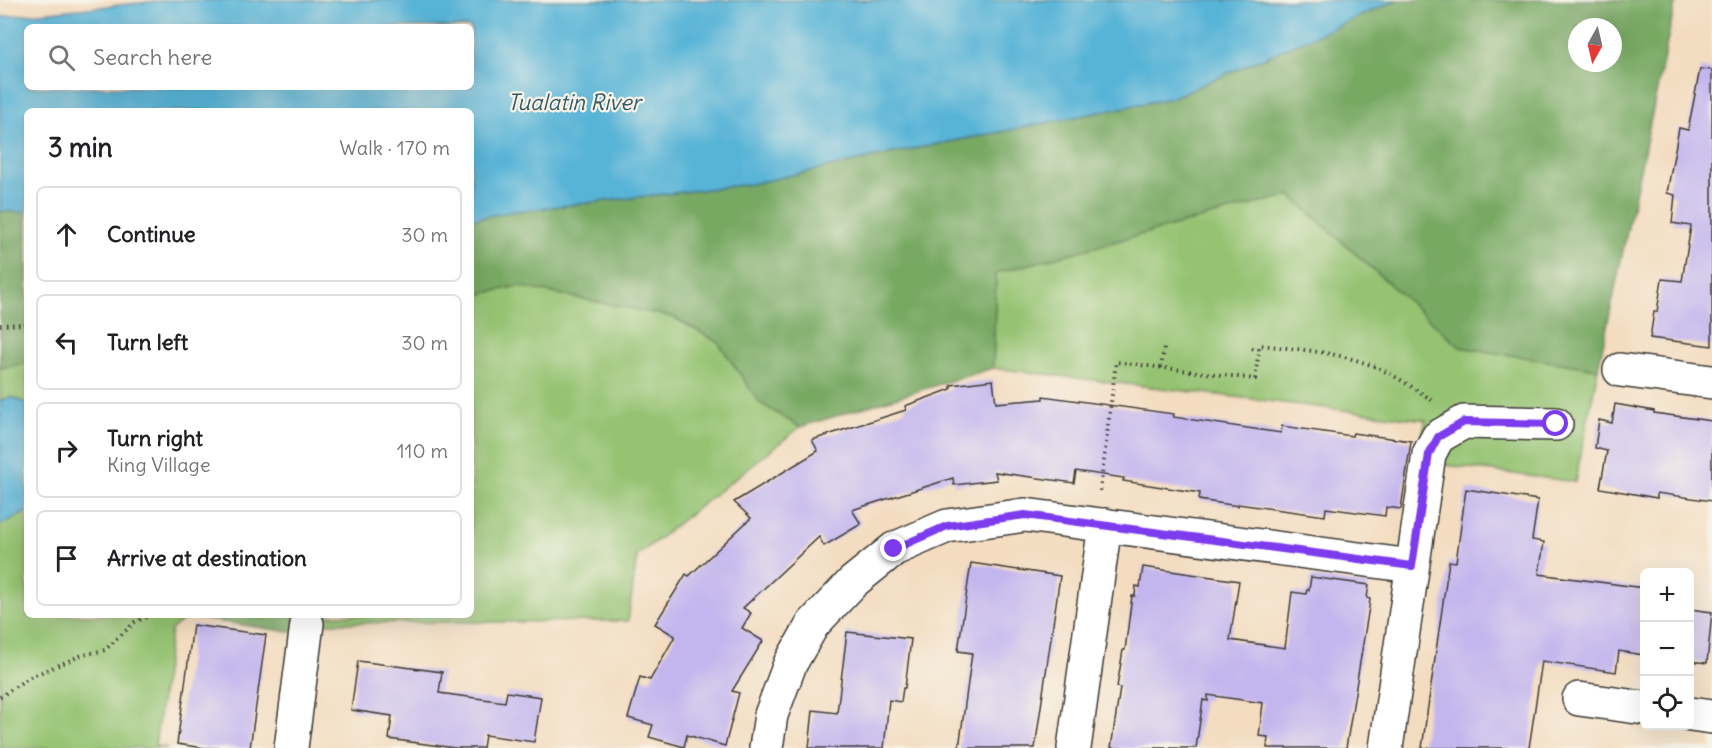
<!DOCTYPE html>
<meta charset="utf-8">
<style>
body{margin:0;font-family:Delius,sans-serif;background:#f2f2f2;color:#202124}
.controls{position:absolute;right:18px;bottom:18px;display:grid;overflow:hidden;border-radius:9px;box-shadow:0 6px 24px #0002}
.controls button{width:54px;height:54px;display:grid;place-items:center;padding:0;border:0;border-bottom:2px solid #e0e0e0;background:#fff;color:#202124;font:30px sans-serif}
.compass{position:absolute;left:1568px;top:18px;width:54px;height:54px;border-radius:50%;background:#fff;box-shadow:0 6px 24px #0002;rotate:188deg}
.stop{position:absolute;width:18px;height:18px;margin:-14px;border:4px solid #7c3aed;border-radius:50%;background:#fff}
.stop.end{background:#7c3aed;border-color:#fff;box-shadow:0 2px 6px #0008}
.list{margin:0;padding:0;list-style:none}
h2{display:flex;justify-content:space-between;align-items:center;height:78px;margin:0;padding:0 24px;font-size:26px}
h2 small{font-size:20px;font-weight:400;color:#757577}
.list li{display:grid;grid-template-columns:39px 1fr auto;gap:18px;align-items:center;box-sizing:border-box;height:96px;margin:0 12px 12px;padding:0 12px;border:2px solid #e0e0e0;border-radius:9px}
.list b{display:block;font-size:22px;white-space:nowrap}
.list p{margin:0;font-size:20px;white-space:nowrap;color:#757577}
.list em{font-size:20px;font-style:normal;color:#757577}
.icon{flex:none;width:33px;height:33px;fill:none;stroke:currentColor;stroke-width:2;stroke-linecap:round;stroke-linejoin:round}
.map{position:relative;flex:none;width:1712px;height:748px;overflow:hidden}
.search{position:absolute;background:#fff;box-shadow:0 6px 24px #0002;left:24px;top:24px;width:450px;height:66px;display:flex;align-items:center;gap:15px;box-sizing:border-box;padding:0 21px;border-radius:9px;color:#757577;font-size:22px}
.panel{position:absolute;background:#fff;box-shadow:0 6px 24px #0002;left:24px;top:108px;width:450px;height:510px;border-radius:9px}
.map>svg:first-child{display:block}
.green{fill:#95c372;stroke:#587047;stroke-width:1.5}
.forest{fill:#78a964;stroke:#4a6240;stroke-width:1.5;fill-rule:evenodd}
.water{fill:#59b4d7;stroke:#3a687a;stroke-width:1.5;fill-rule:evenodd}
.building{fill:#c3b5ee}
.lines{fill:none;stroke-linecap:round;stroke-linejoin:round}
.street-casing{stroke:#3c3934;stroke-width:36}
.path{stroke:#3c3934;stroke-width:4;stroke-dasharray:1.5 4.5;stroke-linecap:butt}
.street{stroke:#fff;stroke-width:33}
.route{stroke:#7c3aed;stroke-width:8}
.labels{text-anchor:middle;stroke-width:4.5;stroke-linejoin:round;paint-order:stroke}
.water-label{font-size:22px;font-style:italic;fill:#345967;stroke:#f7f3e8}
</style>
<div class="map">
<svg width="1712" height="748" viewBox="0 0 1712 748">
<rect width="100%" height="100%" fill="#f7f3e8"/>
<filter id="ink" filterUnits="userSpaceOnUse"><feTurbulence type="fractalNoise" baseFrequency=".0167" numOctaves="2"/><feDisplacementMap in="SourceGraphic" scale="12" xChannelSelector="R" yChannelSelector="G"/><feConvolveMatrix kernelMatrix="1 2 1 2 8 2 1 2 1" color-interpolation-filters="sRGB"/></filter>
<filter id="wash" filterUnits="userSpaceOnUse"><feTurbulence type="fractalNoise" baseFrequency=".008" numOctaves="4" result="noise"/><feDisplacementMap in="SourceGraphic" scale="24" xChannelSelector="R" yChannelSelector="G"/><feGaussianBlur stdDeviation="1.35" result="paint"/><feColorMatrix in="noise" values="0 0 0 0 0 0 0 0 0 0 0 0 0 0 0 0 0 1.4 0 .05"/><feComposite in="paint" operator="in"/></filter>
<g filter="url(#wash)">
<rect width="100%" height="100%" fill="#f3dcbf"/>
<g class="green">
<polygon points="1290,195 1460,347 1598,369 1575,482 1416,461 1426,420 993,368 996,273"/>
<polygon points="518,286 673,317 718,342 760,403 800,427 637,556 628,621 315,623 316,615 471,615 471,296"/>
<polygon points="27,363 27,404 12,397 0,400 0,368"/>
<polygon points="27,512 27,615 189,615 171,630 155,746 168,748 0,748 0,525"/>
</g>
<g class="forest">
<path d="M 1397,0 L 1676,0 L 1598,369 L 1460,347 L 1290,195 L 996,273 L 993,368 L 800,427 L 760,403 L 718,342 L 673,317 L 518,286 L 471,296 L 471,219 L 509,212 L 751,184 L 903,151 L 1171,98 ZM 1577,27 L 1613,27 L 1613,63 L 1577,63 Z"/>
<polygon points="0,211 27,212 27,363 0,368"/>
<polygon points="189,615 316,615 291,632 188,617"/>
</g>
<g class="water">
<path d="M 168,0 L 1397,0 L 1171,98 L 903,151 L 751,184 L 509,212 L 471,219 L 471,111 L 27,111 L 27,212 L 0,211 L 0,17 ZM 27,27 L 471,27 L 471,87 L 27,87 Z"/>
<polygon points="12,397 27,404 27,512 0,525 0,400"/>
</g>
<g id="blocks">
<g class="building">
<polygon points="1700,69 1712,70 1712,346 1650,338 1654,312 1657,312 1662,279 1682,281 1691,226 1672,223 1675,195 1667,193 1679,128 1688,130"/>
<polygon points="993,380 996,403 1043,399 1043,396 1174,414 1173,417 1281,433 1282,426 1352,436 1353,433 1411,441 1401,509 1386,507 1385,516 1326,508 1325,516 1238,504 1238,506 1199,500 1200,493 1123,481 1124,478 1076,471 1074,483 995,472 997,480 954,485 953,478 852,510 861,524 824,546 819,537 743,608 751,613 742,628 763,641 732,691 739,693 725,746 687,735 684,747 649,737 653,725 628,718 640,677 650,680 675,636 655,624 686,574 689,576 751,518 734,502 818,451 812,440 906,410 905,406 951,389 951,385"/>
<polygon points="1615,404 1654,411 1654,413 1712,421 1712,501 1657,493 1657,498 1600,488 1607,451 1595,448 1599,420 1612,423"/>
<polygon points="1466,489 1538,500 1532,540 1544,542 1539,574 1644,588 1644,655 1619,651 1616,672 1542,661 1529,748 1422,748 1449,561 1456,562"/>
<polygon points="971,563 1060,576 1035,748 959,748 972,653 958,651"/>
<polygon points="1143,567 1239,581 1230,640 1285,648 1292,592 1306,594 1307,590 1309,590 1311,577 1369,585 1367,598 1370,599 1369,607 1346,748 1267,748 1268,737 1259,736 1263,703 1208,695 1208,701 1203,700 1196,748 1111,748 1120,688 1117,687 1123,650 1125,650 1132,596 1135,596 1136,586 1140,587"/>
<polygon points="1689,609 1712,612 1707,663 1689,661"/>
<polygon points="193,625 266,635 250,748 205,748 177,744"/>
<polygon points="847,632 911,639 905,688 903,688 901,702 889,700 884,748 809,748 813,710 837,713"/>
<polygon points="358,661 442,672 439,693 505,702 507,692 541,697 534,742 485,735 483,748 455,748 389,739 392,716 351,710"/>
</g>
</g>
</g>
<g filter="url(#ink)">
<use href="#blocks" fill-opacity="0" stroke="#3c3934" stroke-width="1.5"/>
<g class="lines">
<defs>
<g id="street">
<polyline points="1620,370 1712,382"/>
<polyline points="1579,699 1644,708"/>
<polyline points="1690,714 1712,717"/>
<polyline points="291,748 307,624"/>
<polyline points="766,748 771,715 790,664 813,624 853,582 894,549 947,526 1025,515 1412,566"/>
<polyline points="1074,748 1105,525"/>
<polyline points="1386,748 1429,454 1438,437 1464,422 1556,424"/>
</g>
</defs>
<use href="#street" class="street-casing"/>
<g class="path">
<polyline points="0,325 27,324"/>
<path d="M 1259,349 L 1260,345 C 1294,349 1329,351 1362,362 C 1388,370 1412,387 1435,402"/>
<polyline points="1161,368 1164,348"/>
<polyline points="1100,491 1116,362 1255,379 1259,349 1249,348"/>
<polyline points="0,697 28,678 80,656 105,650 135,622 151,615"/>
</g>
<use href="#street" class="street"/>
</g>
</g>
<g class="lines" filter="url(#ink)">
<polyline class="route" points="894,549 947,526 1025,515 1412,566 1429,454 1438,437 1464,422 1556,424"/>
</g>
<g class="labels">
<g class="water-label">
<text x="574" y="110">Tualatin River</text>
</g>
</g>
</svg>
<div class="controls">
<button>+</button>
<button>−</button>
<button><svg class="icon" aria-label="locate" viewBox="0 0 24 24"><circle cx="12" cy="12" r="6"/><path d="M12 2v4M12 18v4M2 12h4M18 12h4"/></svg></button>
</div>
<svg class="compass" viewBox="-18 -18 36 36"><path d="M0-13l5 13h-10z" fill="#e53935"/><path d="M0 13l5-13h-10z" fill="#757577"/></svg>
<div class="stop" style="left:1556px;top:424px"></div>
<div class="stop end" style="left:894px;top:549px"></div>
<div class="search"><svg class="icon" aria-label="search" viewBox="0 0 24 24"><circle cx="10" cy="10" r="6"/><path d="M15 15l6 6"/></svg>Search here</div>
<section class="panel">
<h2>3 min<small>Walk · 170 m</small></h2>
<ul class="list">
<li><svg class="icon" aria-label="ahead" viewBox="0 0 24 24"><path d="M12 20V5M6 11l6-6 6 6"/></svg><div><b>Continue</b></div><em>30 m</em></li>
<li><svg class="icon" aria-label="left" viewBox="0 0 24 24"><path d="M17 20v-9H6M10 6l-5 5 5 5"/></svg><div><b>Turn left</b></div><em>30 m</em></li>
<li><svg class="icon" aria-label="right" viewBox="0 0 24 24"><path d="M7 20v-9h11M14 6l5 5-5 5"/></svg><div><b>Turn right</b><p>King Village</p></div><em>110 m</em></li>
<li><svg class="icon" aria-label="arrive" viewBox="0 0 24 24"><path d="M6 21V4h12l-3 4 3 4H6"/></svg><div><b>Arrive at destination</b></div></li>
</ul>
</section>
</div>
